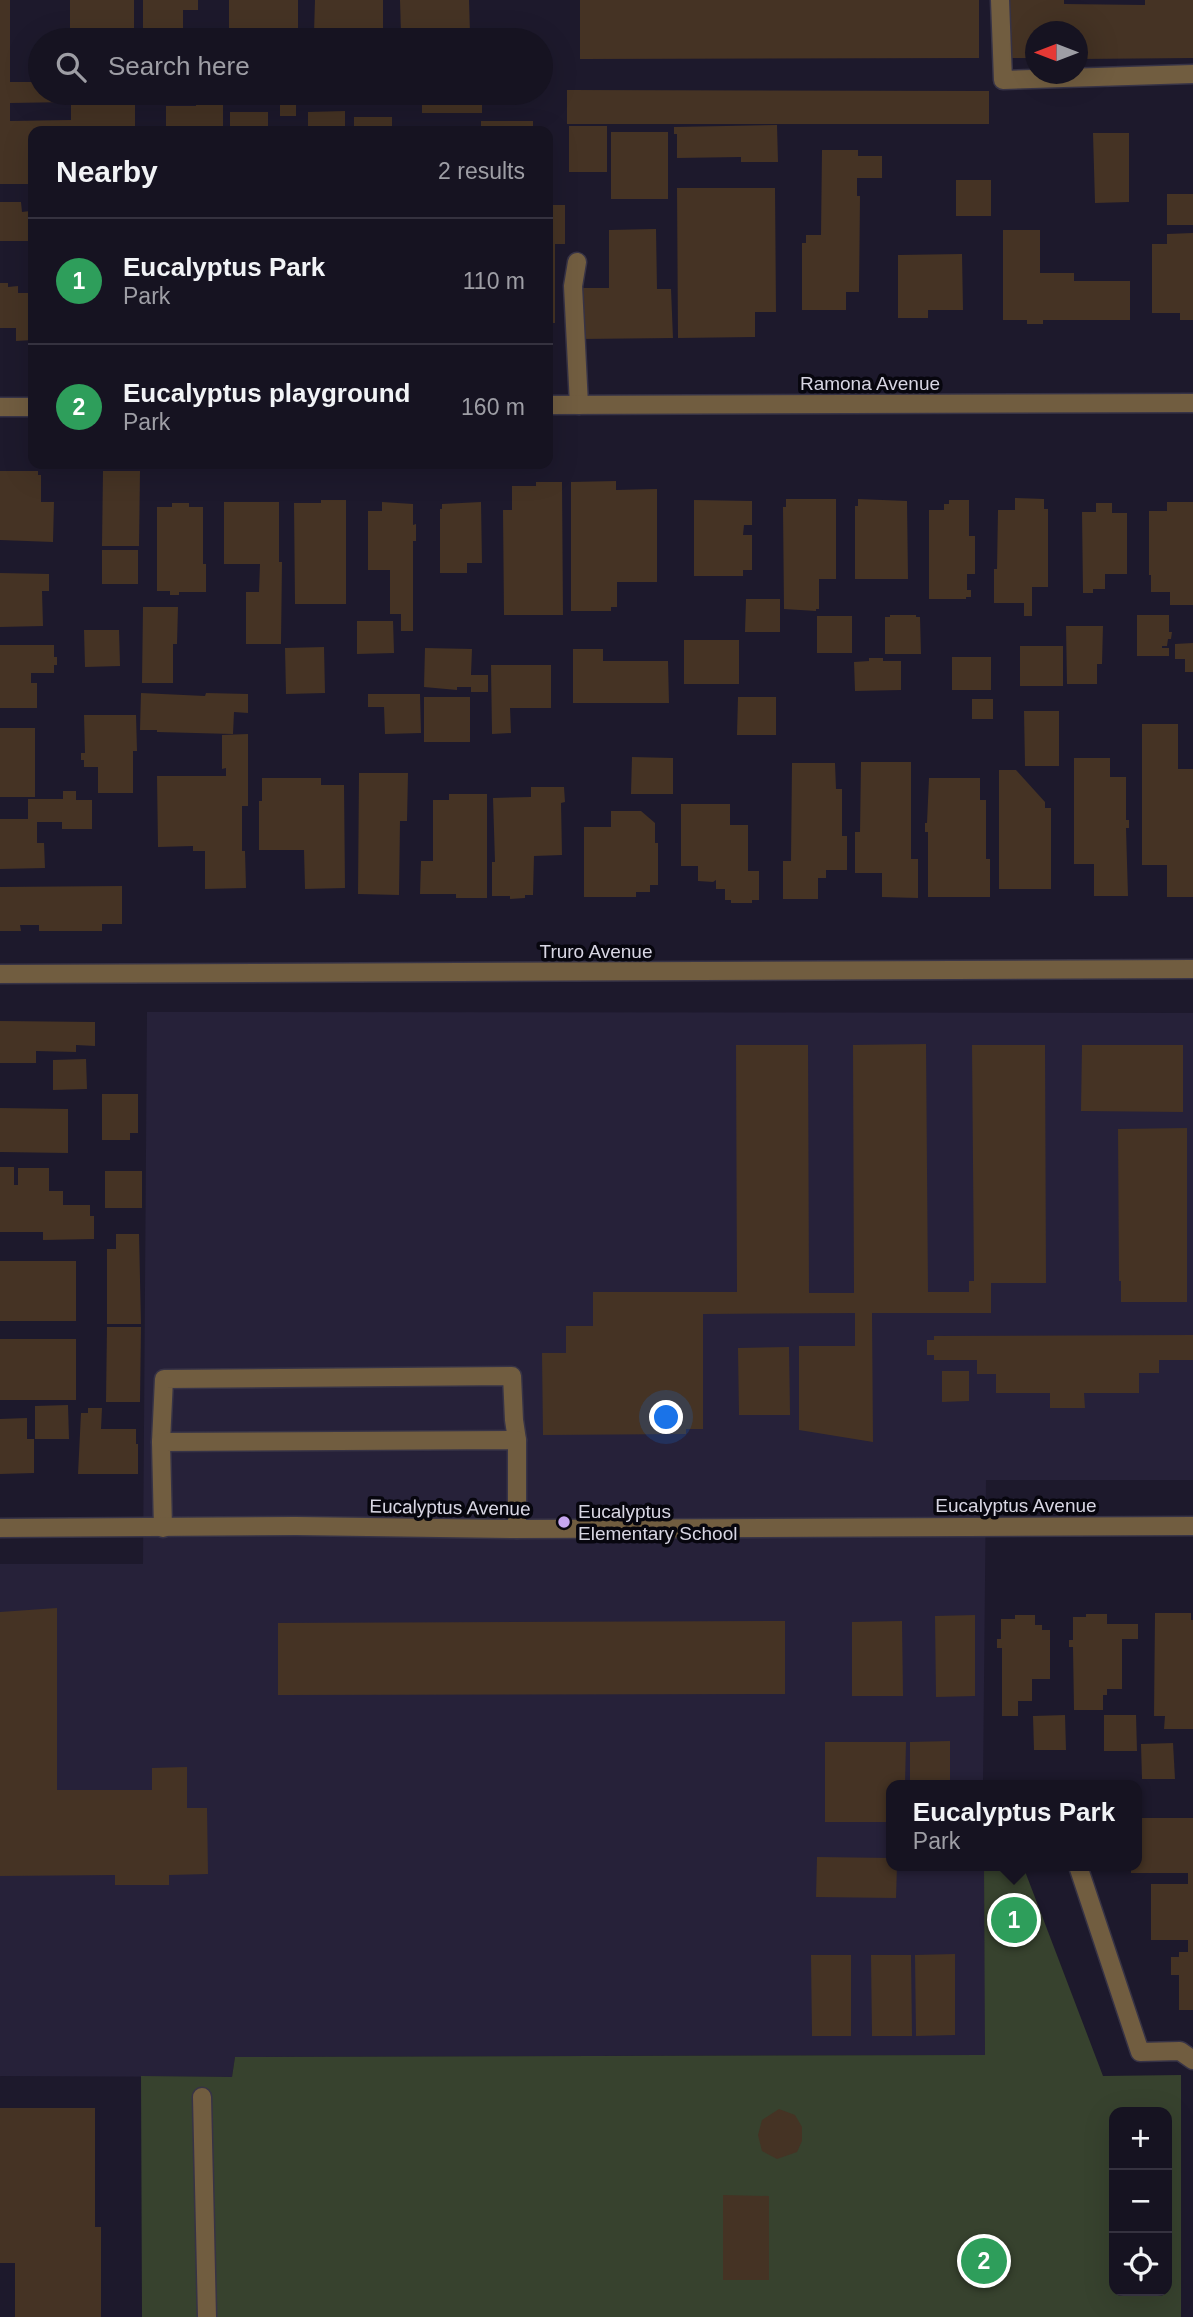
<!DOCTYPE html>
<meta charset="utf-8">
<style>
body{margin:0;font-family:Arial,sans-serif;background:#23202e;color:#f1f3f6}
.controls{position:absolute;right:21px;bottom:21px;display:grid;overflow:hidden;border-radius:14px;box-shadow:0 7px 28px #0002}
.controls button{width:63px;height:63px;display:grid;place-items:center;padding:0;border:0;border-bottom:2px solid #35323f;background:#161321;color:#f1f3f6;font:35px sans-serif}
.compass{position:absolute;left:1025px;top:21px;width:63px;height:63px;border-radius:50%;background:#161321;box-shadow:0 7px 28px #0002;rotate:270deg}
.you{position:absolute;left:667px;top:1418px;width:24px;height:24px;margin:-18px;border:5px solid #fff;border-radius:50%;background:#1a73e8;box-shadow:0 0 0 10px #1a73e833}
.badge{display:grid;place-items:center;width:46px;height:46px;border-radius:50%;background:#db2777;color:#fff;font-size:23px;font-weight:700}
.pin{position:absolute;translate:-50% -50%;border:4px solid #fff;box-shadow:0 2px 7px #0006}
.popup{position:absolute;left:886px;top:1780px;width:256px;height:91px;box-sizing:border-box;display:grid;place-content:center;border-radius:14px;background:#161321;filter:drop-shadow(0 2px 5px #0005);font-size:23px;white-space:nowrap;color:#9e9ea5}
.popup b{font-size:26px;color:#f1f3f6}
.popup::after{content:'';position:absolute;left:50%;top:100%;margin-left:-14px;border:14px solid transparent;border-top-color:#161321}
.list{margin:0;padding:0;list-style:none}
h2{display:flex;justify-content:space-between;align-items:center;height:91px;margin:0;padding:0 28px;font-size:30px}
h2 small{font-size:23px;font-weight:400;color:#9e9ea5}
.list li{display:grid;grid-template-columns:46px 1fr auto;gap:21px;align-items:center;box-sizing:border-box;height:126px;padding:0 28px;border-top:2px solid #35323f}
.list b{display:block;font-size:26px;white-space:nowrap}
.list p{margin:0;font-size:23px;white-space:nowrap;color:#9e9ea5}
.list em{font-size:23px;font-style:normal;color:#9e9ea5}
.icon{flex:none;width:38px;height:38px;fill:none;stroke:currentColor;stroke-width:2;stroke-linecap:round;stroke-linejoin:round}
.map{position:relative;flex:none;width:1193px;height:2317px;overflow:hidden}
.search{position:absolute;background:#161321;box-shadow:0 7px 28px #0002;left:28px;top:28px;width:525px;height:77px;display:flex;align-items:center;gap:18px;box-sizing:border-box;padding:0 24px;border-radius:38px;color:#9e9ea5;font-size:26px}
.panel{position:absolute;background:#161321;box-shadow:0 7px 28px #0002;left:28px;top:126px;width:525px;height:343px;border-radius:14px}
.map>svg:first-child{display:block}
.built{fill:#262139}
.green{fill:#37422e;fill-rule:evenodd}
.building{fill:#453324;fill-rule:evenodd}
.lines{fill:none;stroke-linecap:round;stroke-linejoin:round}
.service-casing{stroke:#373346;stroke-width:21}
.minor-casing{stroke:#373346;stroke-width:21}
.tertiary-casing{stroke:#373346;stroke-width:21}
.service{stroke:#715d40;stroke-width:18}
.minor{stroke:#715d40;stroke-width:18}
.tertiary{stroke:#715d40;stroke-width:18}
.poi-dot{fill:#c6a6f0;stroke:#07060e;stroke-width:2.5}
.labels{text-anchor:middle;stroke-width:7;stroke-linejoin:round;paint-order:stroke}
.street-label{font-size:19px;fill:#d8d6e3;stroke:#07060e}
.poi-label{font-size:19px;fill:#d8d6e3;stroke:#07060e;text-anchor:start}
</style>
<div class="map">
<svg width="1193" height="2317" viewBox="0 0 1193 2317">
<rect width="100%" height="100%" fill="#1d192c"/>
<polygon class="built" points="147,1012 1193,1013 1193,1480 986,1480 983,1785 892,1785 892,1866 984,1866 986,2055 235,2057 232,2077 0,2076 0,1564 143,1564"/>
<path class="green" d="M 984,1866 L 1023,1866 L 1103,2076 L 1181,2075 L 1181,2317 L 142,2317 L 141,2076 L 232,2077 L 235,2057 L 985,2055 ZM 1114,2112 L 1167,2112 L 1167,2291 L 1114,2291 Z"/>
<g class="building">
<path d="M 0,0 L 10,0 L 10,82 L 40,82 L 40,93 L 135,93 L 135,131 L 33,131 L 33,184 L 0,184 ZM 71,102 L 71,120 L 10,121 L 10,103 Z"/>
<rect x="70" y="0" width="64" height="40"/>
<polygon points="143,0 198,0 198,10 183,10 183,40 143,40"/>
<rect x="229" y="0" width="69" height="28"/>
<polygon points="315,0 383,0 383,33 314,33"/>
<polygon points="400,0 469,0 470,34 401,34"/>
<polygon points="580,0 979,0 979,58 580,59"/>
<polygon points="1010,0 1064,0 1064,4 1145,5 1145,0 1193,0 1193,58 1078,59 1078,32 1036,32 1036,58 1010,58"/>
<polygon points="567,90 989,91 989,124 567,124"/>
<polygon points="177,93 223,93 223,131 166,131 166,106 196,106 196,100 176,100"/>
<polygon points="236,93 310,93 310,105 296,105 296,116 280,116 280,105 236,105"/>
<rect x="317" y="93" width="35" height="11"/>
<rect x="422" y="93" width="60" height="20"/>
<polygon points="345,111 345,131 308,131 308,112"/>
<rect x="230" y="112" width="38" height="19"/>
<rect x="354" y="117" width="38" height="14"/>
<rect x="481" y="121" width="52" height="10"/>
<polygon points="777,125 778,162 741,162 741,157 677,158 677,134 674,134 674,127"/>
<rect x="569" y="126" width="38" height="46"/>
<rect x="611" y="132" width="57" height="67"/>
<polygon points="1093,133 1129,133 1129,202 1095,203"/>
<polygon points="822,150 858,150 858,156 882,156 882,178 857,178 857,196 860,196 859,292 846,292 846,310 802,310 802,243 806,243 806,235 821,235"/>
<rect x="956" y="180" width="35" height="36"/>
<polygon points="677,188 775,188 776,312 755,312 755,337 678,338"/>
<rect x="1167" y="194" width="26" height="31"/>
<polygon points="0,202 21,202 22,212 30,211 30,241 0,241"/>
<polygon points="548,205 565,205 565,244 555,244 555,323 548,323"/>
<polygon points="656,229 657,289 671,289 673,338 580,339 582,288 609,288 609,230"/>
<polygon points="1003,230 1040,230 1040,273 1074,273 1074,281 1130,281 1130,320 1043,320 1043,324 1027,324 1027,320 1003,320"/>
<polygon points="1193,233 1193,320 1180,320 1180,313 1152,313 1152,244 1167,244 1167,234"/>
<polygon points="962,254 963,310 928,310 928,318 898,318 898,255"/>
<polygon points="0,283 8,283 8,287 18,286 18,293 33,293 33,340 16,341 16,328 0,328"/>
<polygon points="0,471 38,471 38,475 41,475 41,502 54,502 53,542 0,540"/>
<polygon points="103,471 140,471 139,546 102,546"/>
<polygon points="616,481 616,490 657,489 657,582 617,582 617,607 611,607 611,611 571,611 571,482"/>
<polygon points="536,482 562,482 563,615 504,615 503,510 512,510 512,486 536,486"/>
<polygon points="1015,498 1044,499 1044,509 1048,509 1048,587 1032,587 1032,616 1024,616 1024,603 994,603 994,569 997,569 998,510 1015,510"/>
<polygon points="786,499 836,499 836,579 819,579 819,609 816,609 816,611 784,609 783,507 786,507"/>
<polygon points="858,499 907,501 908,579 855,579 855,506 858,506"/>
<polygon points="321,500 346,500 346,604 295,604 294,503 321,503"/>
<polygon points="694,500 752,501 752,525 744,525 743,535 752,535 752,570 743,570 743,576 694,576"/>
<polygon points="949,500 969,500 969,536 975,536 975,574 967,574 967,590 971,590 971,597 966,597 966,599 929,599 929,510 944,510 944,504 949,504"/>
<polygon points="224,502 279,502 279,562 282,562 281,644 246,644 246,592 259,592 260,564 224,564"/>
<polygon points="382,502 413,504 413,525 416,524 416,541 413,541 413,631 401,631 401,614 390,614 390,570 368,570 368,511 382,511"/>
<polygon points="481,502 482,563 467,563 467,573 440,573 440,509 442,509 442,504"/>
<polygon points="1167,502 1193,502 1193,605 1170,605 1170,592 1151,592 1151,575 1149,575 1149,511 1167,511"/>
<polygon points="172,503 189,503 189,507 203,507 203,564 206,564 206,592 179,592 179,595 170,595 170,591 157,591 157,507 172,507"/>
<polygon points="1096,503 1112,503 1112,513 1127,513 1127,574 1105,574 1105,589 1093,589 1093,593 1083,593 1082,512 1096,512"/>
<rect x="102" y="550" width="36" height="34"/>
<polygon points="0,573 49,574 49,591 42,591 43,626 0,627"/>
<polygon points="746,599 780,599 780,632 745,632"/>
<polygon points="143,607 178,607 177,644 173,644 173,683 142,683"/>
<polygon points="890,615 916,615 916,617 920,617 921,654 885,654 885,617 890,617"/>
<polygon points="1137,615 1169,615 1169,632 1172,632 1171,639 1168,639 1167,646 1162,646 1162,648 1169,648 1169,656 1137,656"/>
<rect x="817" y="616" width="35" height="37"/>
<polygon points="357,621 393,621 394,653 357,654"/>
<polygon points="1066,626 1103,626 1102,664 1097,664 1097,684 1067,684"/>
<polygon points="84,630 119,630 120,666 85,667"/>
<rect x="684" y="640" width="55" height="44"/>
<polygon points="1193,643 1193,672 1185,672 1185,659 1175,659 1175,644"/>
<polygon points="0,645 54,645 54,657 57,657 57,665 54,665 54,673 31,673 31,683 37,683 37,708 0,708"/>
<rect x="1020" y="646" width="43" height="40"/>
<polygon points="324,647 325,693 286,694 285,648"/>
<polygon points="425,648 472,649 471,675 488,675 488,692 471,692 471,687 457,687 457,690 424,687"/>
<polygon points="573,649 603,649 603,661 668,661 669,703 573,703"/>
<rect x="952" y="657" width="39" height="33"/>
<polygon points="869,658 883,658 883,661 901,661 901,690 855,691 854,662 869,661"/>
<polygon points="491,665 551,665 551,708 510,708 511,733 492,734"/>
<polygon points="141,693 205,696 206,693 248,694 248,713 234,712 233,734 157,732 157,730 140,730"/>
<polygon points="368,694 420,694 421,733 385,734 384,707 368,707"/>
<rect x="424" y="697" width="46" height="45"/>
<polygon points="738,697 776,697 776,735 737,735"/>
<rect x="972" y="699" width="21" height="20"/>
<polygon points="1024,711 1059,711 1059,766 1025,766"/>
<polygon points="84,715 136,715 137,751 133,751 133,793 98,793 98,767 84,767 84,760 81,760 81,753 85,753"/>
<polygon points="1142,724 1178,724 1178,769 1193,769 1193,897 1167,897 1167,865 1142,865"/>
<rect x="0" y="728" width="35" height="69"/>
<polygon points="248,734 248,806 242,806 242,851 245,851 246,888 205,889 205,851 193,851 193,846 158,847 157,776 226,776 226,768 222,769 222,735"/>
<polygon points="632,757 673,758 673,794 631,794"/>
<polygon points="1074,758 1110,758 1110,777 1126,777 1126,820 1129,820 1129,828 1126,828 1128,896 1094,896 1094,864 1074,864"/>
<polygon points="861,762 911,762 911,859 918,859 918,898 882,897 882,873 855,873 855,832 860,832"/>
<polygon points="792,763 835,763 836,789 842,789 842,836 847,836 847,870 826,870 826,878 818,878 818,899 783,899 783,861 791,861"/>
<polygon points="999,770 1016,770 1045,802 1045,808 1051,808 1051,889 999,889"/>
<polygon points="359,773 408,773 407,821 400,821 399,895 358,894"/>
<polygon points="262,778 321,778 321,785 344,785 345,888 305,889 304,850 259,850 259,801 262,801"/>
<polygon points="929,778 980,778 980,800 986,800 986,859 990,859 990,897 928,897 928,832 925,832 925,823 927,823"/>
<polygon points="531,787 564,787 565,802 561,803 562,855 534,856 533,895 525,895 525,898 510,899 510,896 492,896 492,862 495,862 493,798 531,797"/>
<polygon points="63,791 76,791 76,800 92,800 92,829 62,829 62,822 37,822 37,843 44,843 45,868 0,869 0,819 28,819 28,799 63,799"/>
<polygon points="449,794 487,794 487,898 456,898 456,894 420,894 421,861 433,861 433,800 449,800"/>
<polygon points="681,804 730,804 730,825 748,825 748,871 759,871 759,900 752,900 752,903 731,903 731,900 725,900 725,889 716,889 716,880 713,882 698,881 698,866 681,866"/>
<polygon points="611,811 641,811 655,823 655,843 658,843 658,885 650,885 650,892 636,892 636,897 584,897 584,827 611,827"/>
<polygon points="122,886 122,924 102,924 102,931 39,931 39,925 20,925 21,931 0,931 0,887"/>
<polygon points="0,1021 95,1022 95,1046 76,1045 76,1052 36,1051 36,1063 0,1063"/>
<polygon points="926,1044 928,1292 969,1292 969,1281 974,1281 972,1045 1045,1045 1046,1283 991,1283 991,1313 872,1313 873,1442 799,1430 799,1346 855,1346 855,1313 703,1314 703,1429 686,1429 686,1434 543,1435 542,1353 566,1353 566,1326 593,1326 593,1292 737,1292 736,1045 808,1045 809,1293 854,1293 853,1045"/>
<polygon points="1082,1045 1183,1045 1183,1112 1081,1111"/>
<polygon points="86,1059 87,1089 53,1090 53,1060"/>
<polygon points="102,1094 138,1094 138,1133 130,1133 130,1140 102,1140"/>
<polygon points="0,1108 68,1109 68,1153 0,1152"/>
<polygon points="1187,1128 1187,1302 1121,1302 1121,1281 1119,1281 1118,1129"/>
<polygon points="0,1167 14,1167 14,1185 18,1185 18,1168 49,1168 49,1191 63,1191 63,1205 90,1205 90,1216 94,1216 94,1239 43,1240 43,1232 0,1232"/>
<rect x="105" y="1171" width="37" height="37"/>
<polygon points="116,1234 139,1234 141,1324 107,1324 107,1249 116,1249"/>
<rect x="0" y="1261" width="76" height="60"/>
<polygon points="107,1327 141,1327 140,1402 106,1402"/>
<polygon points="1193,1335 1193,1360 1159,1360 1159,1373 1139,1373 1139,1393 1084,1393 1085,1408 1050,1408 1050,1393 996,1393 996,1374 977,1374 977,1360 934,1360 934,1355 927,1355 927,1340 934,1340 934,1336"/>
<rect x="0" y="1339" width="76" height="61"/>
<polygon points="789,1347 790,1415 739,1415 738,1348"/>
<polygon points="942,1371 969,1371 969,1401 942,1402"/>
<polygon points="68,1405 69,1439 35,1439 35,1406"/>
<polygon points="88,1408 102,1408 101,1429 136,1429 136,1444 138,1444 138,1474 78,1474 81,1413 88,1413"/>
<polygon points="27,1418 27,1439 34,1439 34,1473 0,1474 0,1419"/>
<polygon points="57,1608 57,1790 152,1790 152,1768 187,1767 187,1808 207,1808 208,1874 169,1875 169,1885 115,1885 115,1875 0,1876 0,1612"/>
<polygon points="1155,1613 1191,1613 1191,1620 1193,1620 1193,1729 1164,1729 1165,1716 1154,1716"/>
<polygon points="1086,1614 1107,1614 1107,1624 1138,1624 1138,1639 1122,1639 1122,1689 1107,1689 1107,1695 1103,1695 1103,1710 1074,1710 1073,1647 1069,1647 1069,1640 1073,1640 1073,1617 1086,1617"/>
<polygon points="975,1615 975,1696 936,1697 935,1616"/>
<polygon points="1015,1615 1035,1615 1035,1625 1042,1625 1042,1630 1050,1630 1050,1679 1032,1679 1032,1701 1018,1701 1018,1716 1002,1716 1002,1648 997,1648 997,1639 1001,1639 1001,1619 1015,1619"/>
<polygon points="785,1621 785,1694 278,1695 278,1623"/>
<polygon points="902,1621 903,1696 852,1696 852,1622"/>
<polygon points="1065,1715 1066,1750 1034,1750 1033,1716"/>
<polygon points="1104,1715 1136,1715 1137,1751 1104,1751"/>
<polygon points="950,1741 950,1785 910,1785 910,1742"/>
<polygon points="825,1742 906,1742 905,1785 892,1785 892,1822 825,1822"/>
<polygon points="1173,1743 1175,1779 1142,1779 1141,1744"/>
<polygon points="1136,1818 1193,1818 1193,2010 1179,2010 1179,1975 1171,1975 1171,1957 1179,1957 1179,1952 1188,1952 1188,1940 1151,1940 1151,1884 1188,1884 1188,1873 1131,1873 1131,1866 1136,1866"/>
<polygon points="817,1857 892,1858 892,1866 897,1866 896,1898 816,1897"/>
<polygon points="955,1954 955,2035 916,2036 915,1955"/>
<polygon points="811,1955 851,1955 851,2036 812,2036"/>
<polygon points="871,1955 911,1955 912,2036 872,2036"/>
<polygon points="0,2108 95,2108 95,2227 101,2227 101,2317 15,2317 15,2263 0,2263"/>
<polygon points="779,2109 795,2115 802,2127 802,2141 797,2152 777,2159 762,2151 758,2135 762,2120"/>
<polygon points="723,2195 769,2196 769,2280 723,2280"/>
</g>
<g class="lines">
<defs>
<g id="service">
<polyline points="1000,0 1003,80 1193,74"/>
<polyline points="577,262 573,286 579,405"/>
<polyline points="161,1442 164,1379 512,1376 514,1420 517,1440"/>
<polyline points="163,1528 161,1442 517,1440 517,1529"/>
<polyline points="1078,1866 1140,2052 1180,2051 1193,2060"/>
<polyline points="202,2097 207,2317"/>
</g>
<g id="minor">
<polyline points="0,974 1193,969"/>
<polyline points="0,1528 296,1526 517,1529 1193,1526"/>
</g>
<g id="tertiary">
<polyline points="548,405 1193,403"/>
<polyline points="0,407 33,407"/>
</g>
</defs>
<use href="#service" class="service-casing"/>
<use href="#minor" class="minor-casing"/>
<use href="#tertiary" class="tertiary-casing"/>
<use href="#service" class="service"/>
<use href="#minor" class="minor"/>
<use href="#tertiary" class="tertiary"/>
</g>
<circle class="poi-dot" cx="564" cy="1522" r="7"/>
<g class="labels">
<g class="street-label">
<text x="870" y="390">Ramona Avenue</text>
<text x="596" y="958">Truro Avenue</text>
<text x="1016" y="1512">Eucalyptus Avenue</text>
<text transform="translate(450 1507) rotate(1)" y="7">Eucalyptus Avenue</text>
</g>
<g class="poi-label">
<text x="578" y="1518">Eucalyptus<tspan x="578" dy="22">Elementary School</tspan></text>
</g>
</g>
</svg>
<div class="controls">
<button>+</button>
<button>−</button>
<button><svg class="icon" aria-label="locate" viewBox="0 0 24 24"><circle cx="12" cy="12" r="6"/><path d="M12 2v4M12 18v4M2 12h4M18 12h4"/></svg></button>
</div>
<svg class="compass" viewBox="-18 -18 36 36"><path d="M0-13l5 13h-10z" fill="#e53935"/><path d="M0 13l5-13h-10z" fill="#9e9ea5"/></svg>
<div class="you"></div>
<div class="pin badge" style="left:1014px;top:1920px;background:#2e9e5b">1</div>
<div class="popup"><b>Eucalyptus Park</b>Park</div>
<div class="pin badge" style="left:984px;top:2261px;background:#2e9e5b">2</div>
<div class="search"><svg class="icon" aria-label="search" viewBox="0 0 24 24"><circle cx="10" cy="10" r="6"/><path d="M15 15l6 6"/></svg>Search here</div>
<section class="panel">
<h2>Nearby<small>2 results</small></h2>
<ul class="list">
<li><span class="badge" style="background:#2e9e5b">1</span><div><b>Eucalyptus Park</b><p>Park</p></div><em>110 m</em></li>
<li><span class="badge" style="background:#2e9e5b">2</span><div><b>Eucalyptus playground</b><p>Park</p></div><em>160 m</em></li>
</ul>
</section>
</div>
